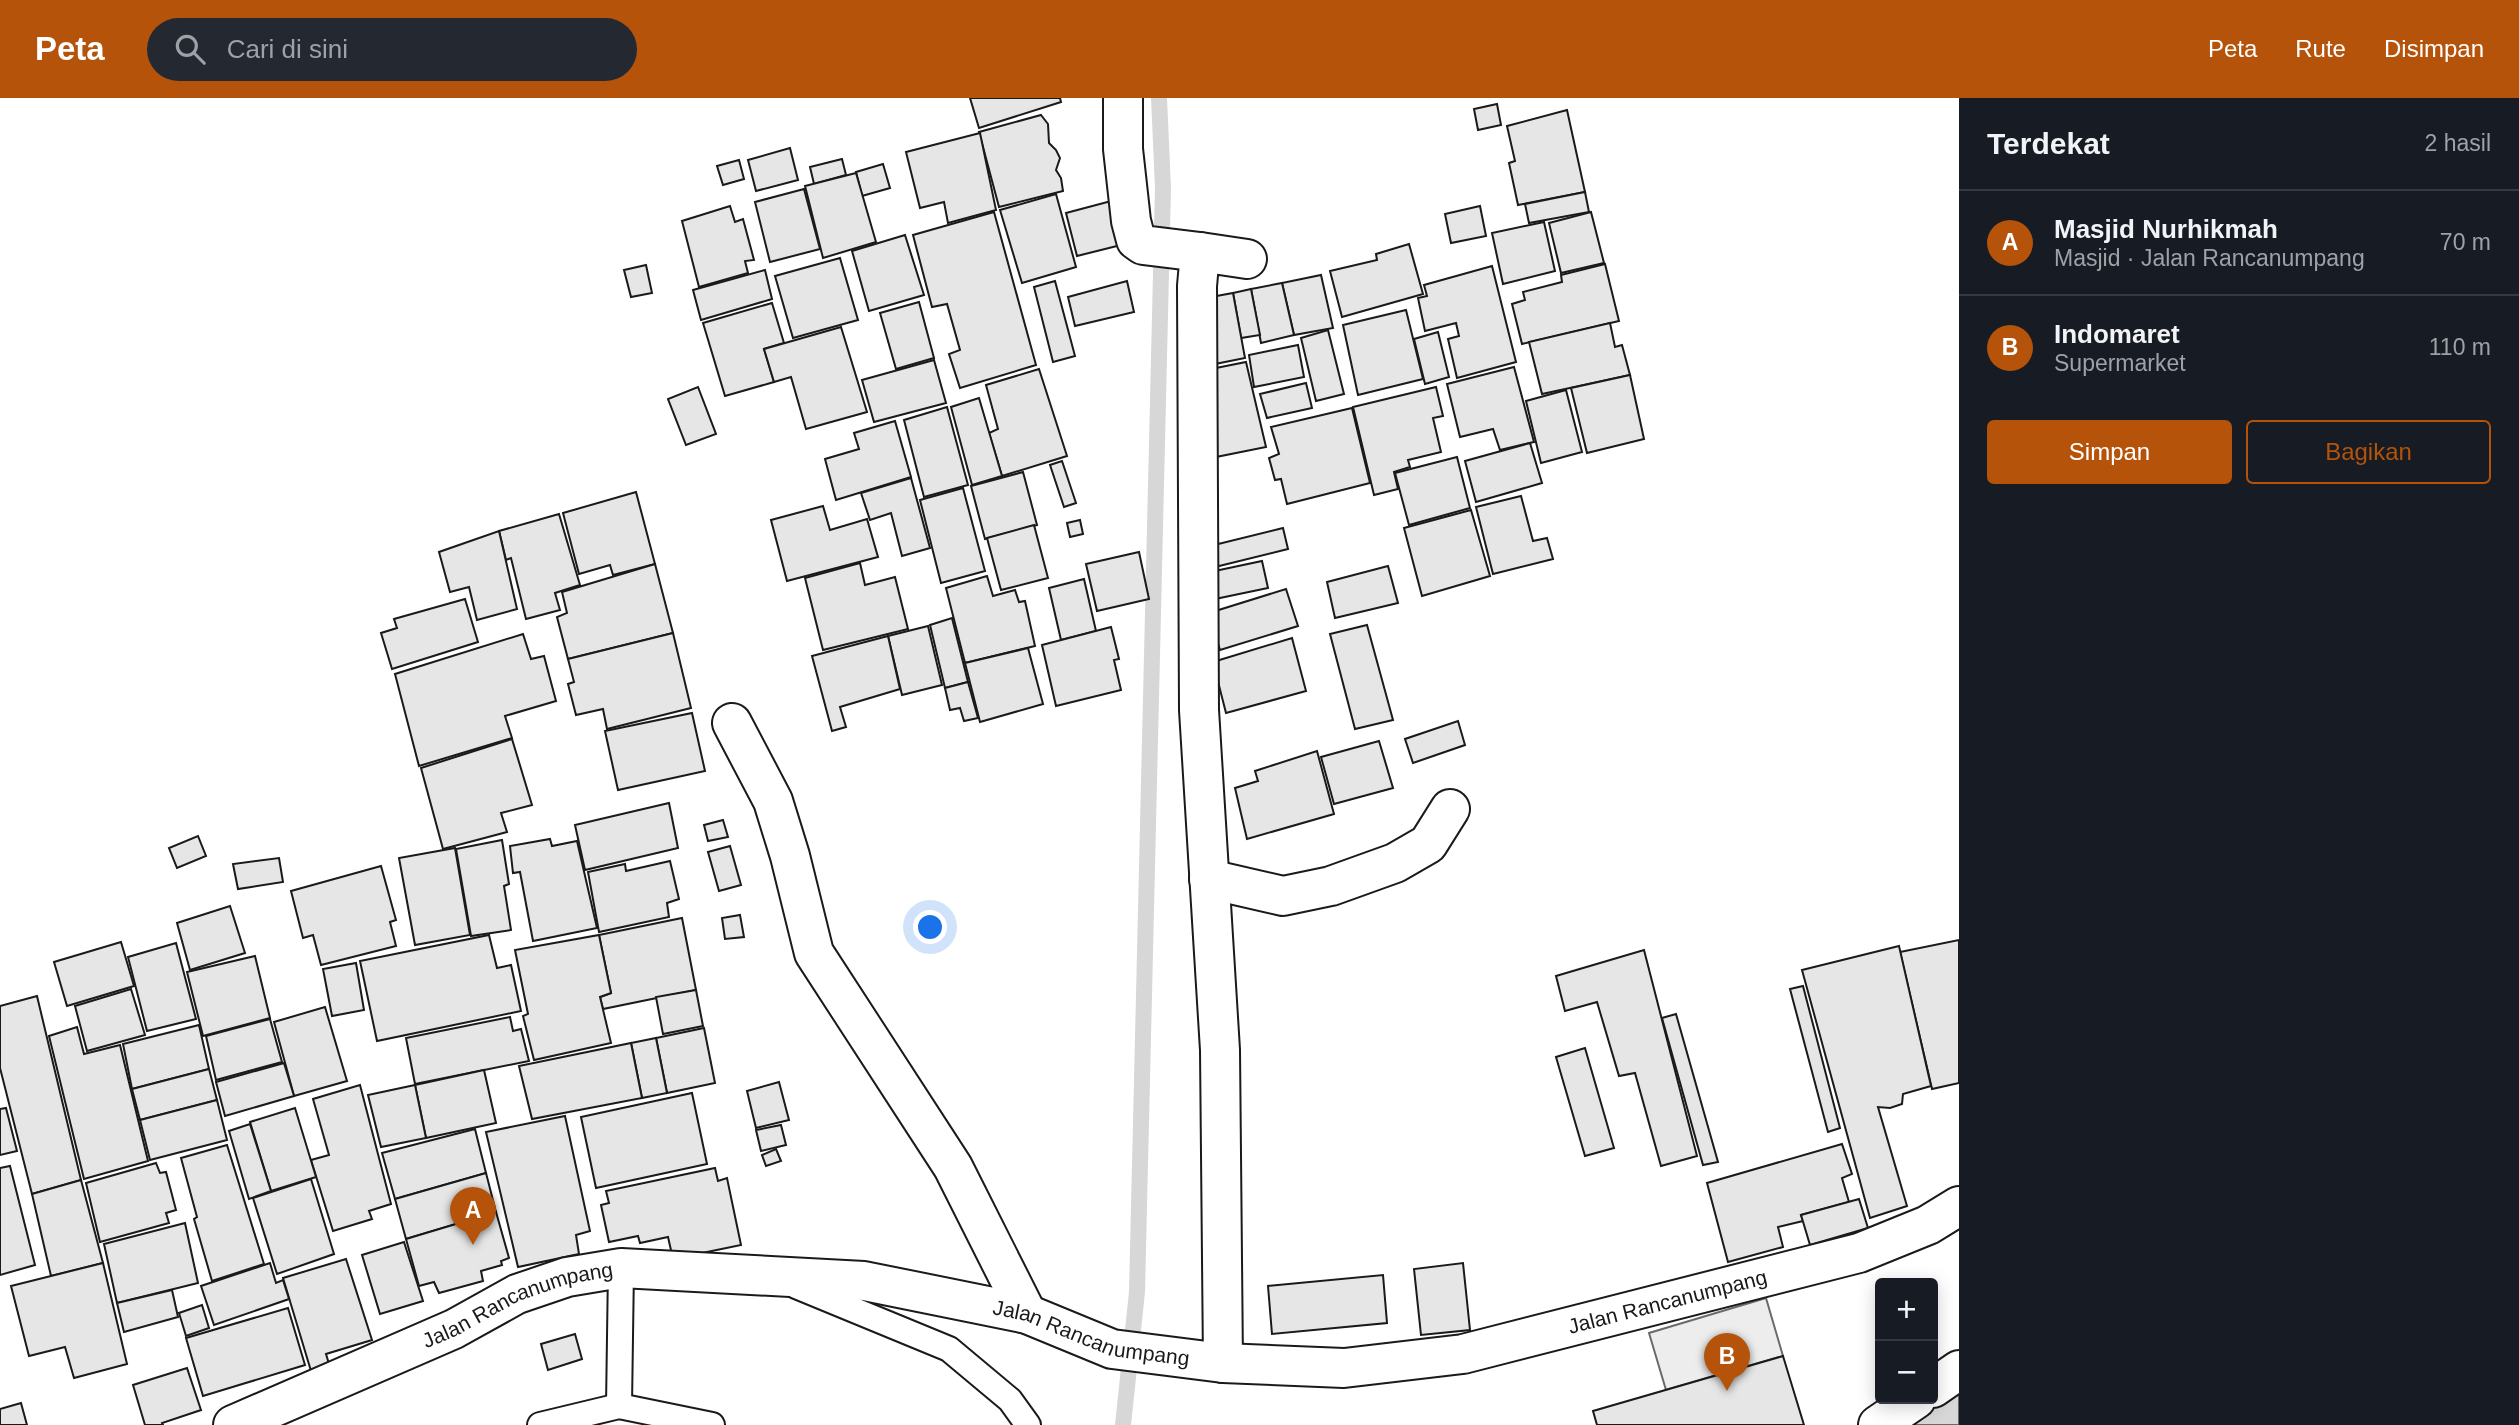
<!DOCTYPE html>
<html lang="id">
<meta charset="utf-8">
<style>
body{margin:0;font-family:Arial,sans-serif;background:#242831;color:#f1f3f6}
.controls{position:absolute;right:21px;bottom:21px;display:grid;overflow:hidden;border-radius:7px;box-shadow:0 4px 18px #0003}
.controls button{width:63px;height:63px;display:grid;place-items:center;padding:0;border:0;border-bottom:2px solid #363941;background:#171b24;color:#f1f3f6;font:35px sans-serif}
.you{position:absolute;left:931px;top:830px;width:24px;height:24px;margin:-18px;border:5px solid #fff;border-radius:50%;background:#1a73e8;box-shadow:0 0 0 10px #1a73e833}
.badge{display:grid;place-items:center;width:46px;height:46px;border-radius:50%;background:#b45309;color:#fff;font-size:23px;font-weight:700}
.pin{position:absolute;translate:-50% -58px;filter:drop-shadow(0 2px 4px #0008)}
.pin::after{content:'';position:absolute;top:37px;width:24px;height:21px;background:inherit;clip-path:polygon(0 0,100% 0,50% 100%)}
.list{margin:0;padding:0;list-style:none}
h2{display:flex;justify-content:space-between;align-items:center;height:91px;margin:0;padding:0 28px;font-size:30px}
h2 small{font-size:23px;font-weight:400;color:#9ea1a6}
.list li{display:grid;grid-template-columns:46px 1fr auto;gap:21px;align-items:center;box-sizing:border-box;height:105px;padding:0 28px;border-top:2px solid #363941}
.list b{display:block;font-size:26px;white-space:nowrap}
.list p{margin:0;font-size:23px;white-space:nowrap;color:#9ea1a6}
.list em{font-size:23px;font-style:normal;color:#9ea1a6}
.actions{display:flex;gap:14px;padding:21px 28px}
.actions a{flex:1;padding:16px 0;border:2px solid #b45309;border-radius:7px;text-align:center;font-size:24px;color:#b45309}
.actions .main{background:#b45309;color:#fff}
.icon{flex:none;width:38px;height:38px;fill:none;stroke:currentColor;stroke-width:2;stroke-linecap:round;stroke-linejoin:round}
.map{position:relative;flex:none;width:1959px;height:1327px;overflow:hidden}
header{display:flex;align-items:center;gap:42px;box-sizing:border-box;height:98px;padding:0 35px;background:#b45309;color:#fff}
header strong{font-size:33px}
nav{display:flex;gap:38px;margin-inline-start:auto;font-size:24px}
.search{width:490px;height:63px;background:#242831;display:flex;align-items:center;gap:18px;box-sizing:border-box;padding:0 24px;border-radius:38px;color:#9ea1a6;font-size:26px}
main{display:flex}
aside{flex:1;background:#171b24}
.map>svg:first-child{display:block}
.built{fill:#ededed;stroke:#6a6a6a;stroke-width:2}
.water{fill:#d7d7d7;stroke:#6a6a6a;stroke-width:2}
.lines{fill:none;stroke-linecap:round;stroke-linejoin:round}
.stream{stroke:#d7d7d7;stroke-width:16}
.building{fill:#e6e6e6;stroke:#1a1a1a;stroke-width:2}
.service-casing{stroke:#1a1a1a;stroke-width:28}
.minor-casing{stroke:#1a1a1a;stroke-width:42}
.secondary-casing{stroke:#1a1a1a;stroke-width:42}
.service{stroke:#fff;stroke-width:24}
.minor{stroke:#fff;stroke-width:38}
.secondary{stroke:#fff;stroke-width:38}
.labels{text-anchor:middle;stroke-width:5;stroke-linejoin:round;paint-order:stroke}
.street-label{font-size:21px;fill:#1a1a1a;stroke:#fff}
</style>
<header>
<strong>Peta</strong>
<div class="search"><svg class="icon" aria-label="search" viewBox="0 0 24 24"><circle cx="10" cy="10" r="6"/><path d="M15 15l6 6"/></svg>Cari di sini</div>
<nav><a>Peta</a><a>Rute</a><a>Disimpan</a></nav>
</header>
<main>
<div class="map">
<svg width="1959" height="1327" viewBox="0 0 1959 1327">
<rect width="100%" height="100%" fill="#fff"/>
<polygon class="built" points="1766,1200 1783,1258 1666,1292 1649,1235"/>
<polygon class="water" points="1959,1287 1959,1327 1902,1327"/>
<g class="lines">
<polyline class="stream" points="1123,1327 1137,1194 1163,90 1159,0"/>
</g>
<g class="building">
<polygon points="970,0 1060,0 1061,4 979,30"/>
<polygon points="1497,6 1501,27 1478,32 1474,11"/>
<polygon points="1567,12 1585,94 1518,107 1509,65 1515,63 1507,28"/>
<polygon points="1041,17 1048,26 1049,45 1056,52 1060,60 1056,72 1061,80 1063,93 999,109 979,34"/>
<polygon points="980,35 996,112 948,125 944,104 920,110 906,54"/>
<polygon points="790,50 798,82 756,93 748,62"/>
<polygon points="842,61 846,77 814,86 810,69"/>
<polygon points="739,62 744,81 723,87 717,68"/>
<polygon points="883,66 890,90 862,98 856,74"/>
<polygon points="856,75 876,144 823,160 805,88"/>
<polygon points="804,91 820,151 770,164 755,104"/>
<polygon points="1585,94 1589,114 1529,125 1525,106"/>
<polygon points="1056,96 1076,169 1022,185 1000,112"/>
<polygon points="1115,102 1125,146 1077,158 1066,115"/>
<polygon points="730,108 735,124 743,121 754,162 745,163 748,175 699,189 682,123"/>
<polygon points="1480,108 1486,138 1451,145 1445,116"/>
<polygon points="994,114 1036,267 960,290 949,256 960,252 947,206 932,209 913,137"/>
<polygon points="1591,114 1604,165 1561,175 1549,125"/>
<polygon points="1544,124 1555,173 1503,186 1492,135"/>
<polygon points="905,137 924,197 869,213 852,153"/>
<polygon points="1409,146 1423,196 1342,219 1330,173 1377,162 1376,156"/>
<polygon points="840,160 858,222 793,240 775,178"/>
<polygon points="1605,166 1619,223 1522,246 1512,206 1525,202 1523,194 1562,184 1561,177"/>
<polygon points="646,167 652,195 631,199 624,172"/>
<polygon points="1492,168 1516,264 1457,280 1448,241 1459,238 1456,225 1425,233 1418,200 1427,198 1424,187"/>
<polygon points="765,172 772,201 701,222 693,192"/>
<polygon points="1321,177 1333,230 1294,237 1282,185"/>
<polygon points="1055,183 1075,258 1053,264 1034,189"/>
<polygon points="1127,183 1134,214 1075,228 1068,199"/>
<polygon points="1282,185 1294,237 1261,245 1251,191"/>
<polygon points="1251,191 1260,237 1241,240 1233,195"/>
<polygon points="1233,195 1245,260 1210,267 1200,201"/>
<polygon points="919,204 934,260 896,271 880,215"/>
<polygon points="772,205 784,245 764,251 774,284 725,298 703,225"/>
<polygon points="1406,212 1423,281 1358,297 1343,227"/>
<polygon points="1610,225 1615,249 1622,247 1630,277 1542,296 1529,244"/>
<polygon points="841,229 867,314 806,331 791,279 774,284 764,251"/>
<polygon points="1328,232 1344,296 1316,303 1301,240"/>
<polygon points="1438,234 1449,279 1425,286 1414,241"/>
<polygon points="1298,247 1304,279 1254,289 1249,257"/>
<polygon points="934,262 946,305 874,324 862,282"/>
<polygon points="1246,264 1266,349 1216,359 1201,273"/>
<polygon points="1514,269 1534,344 1500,352 1493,331 1460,339 1447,286"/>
<polygon points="1039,271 1067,358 1002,378 989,335 998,331 986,287"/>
<polygon points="1630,277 1644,341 1587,355 1571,290"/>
<polygon points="1306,285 1312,310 1267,320 1260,296"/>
<polygon points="698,289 716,336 686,347 668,301"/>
<polygon points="1436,289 1443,318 1433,320 1441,354 1408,362 1410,369 1394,374 1398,391 1374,397 1353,309"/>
<polygon points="1566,292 1582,354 1541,365 1526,303"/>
<polygon points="979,300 1002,378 972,387 951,309"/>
<polygon points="947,309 968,387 924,399 904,322"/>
<polygon points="1352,310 1370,385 1287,406 1281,381 1275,382 1269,360 1279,356 1271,329"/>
<polygon points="895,323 911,379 836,402 825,361 859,351 854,335"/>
<polygon points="1530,345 1542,385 1476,404 1465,363"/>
<polygon points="1457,359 1470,410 1409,427 1395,375"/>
<polygon points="1062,363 1076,405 1064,409 1050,367"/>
<polygon points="1023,374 1037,427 985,441 971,388"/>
<polygon points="911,380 930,450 902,458 891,415 870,422 861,395"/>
<polygon points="963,390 985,473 941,485 920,402"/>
<polygon points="636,394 655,466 613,477 610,467 579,476 563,415"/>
<polygon points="1521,398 1533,443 1547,440 1553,461 1493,476 1476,409"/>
<polygon points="823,408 830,432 867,421 878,459 787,483 771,422"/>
<polygon points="1471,412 1490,478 1422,498 1404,430"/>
<polygon points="559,416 580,487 555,495 560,512 526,521 511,460 506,462 499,433"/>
<polygon points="1080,422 1083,436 1070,439 1067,425"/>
<polygon points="1034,427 1048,480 1001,492 987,440"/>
<polygon points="1283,430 1288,451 1211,470 1206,449"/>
<polygon points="499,433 517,511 477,522 469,489 450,494 439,454"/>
<polygon points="1139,454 1149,501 1097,513 1086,466"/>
<polygon points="1262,463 1268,490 1215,501 1210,474"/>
<polygon points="860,465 865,487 895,479 908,531 823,552 805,480"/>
<polygon points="655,466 673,535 568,561 557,519 567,515 562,494"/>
<polygon points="1388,468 1398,505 1335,520 1327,484"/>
<polygon points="987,478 993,498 1015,492 1019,504 1025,503 1035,548 965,565 946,490"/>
<polygon points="1084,481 1096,533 1061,542 1049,490"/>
<polygon points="1286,491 1298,528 1220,552 1209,515"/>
<polygon points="465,501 478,544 392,571 381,535 397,530 394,521"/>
<polygon points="952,520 968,584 945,590 930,527"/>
<polygon points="1367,527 1393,622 1355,631 1330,536"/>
<polygon points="928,528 942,587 902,597 888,538"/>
<polygon points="1111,529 1119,561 1114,562 1121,592 1056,608 1042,547"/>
<polygon points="673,535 691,610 607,631 603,611 576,617 568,586 574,584 568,561"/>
<polygon points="523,536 531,561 544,558 556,603 505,618 512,640 419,668 395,576"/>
<polygon points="888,538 900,591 840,609 846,629 832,633 812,558"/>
<polygon points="1292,540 1306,593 1226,615 1213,564"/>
<polygon points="1028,550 1043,606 980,624 965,565"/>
<polygon points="968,584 978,620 964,623 960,610 950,612 945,590"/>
<polygon points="692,615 705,673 618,692 605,633"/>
<polygon points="1458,623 1465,647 1413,665 1405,641"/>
<polygon points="512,641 532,707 501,715 507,734 443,751 421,670"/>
<polygon points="1379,643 1393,690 1334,706 1321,659"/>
<polygon points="1317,653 1334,716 1247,741 1235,690 1258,683 1255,673"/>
<polygon points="669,705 678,750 585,772 575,727"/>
<polygon points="723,722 728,739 708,743 704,727"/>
<polygon points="198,738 206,758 177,770 169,750"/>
<polygon points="550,741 552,748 577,743 597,830 533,843 520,774 513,775 510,748"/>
<polygon points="502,742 509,786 504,788 511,832 471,838 456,751"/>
<polygon points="730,748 741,787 719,793 708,754"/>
<polygon points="455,750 470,837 415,847 399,760"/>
<polygon points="279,760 283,784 238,791 233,766"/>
<polygon points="670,763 679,801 667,805 669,819 599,834 588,774 625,766 626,773"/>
<polygon points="381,768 396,822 390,824 396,848 321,867 313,837 303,840 291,793"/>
<polygon points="230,808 245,855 190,872 177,825"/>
<polygon points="740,817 744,839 725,841 722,820"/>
<polygon points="682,820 696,892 603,911 600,899 611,895 599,837"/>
<polygon points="489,837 497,870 511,867 521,913 377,943 360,863"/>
<polygon points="599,837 611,895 600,899 611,945 534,962 523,918 528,916 515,852"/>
<polygon points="1959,842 1959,985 1932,991 1900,854"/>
<polygon points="121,844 134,888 67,908 54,864"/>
<polygon points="176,845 196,921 147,933 128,859"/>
<polygon points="1899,848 1931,988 1903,996 1902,1006 1890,1010 1878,1009 1907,1108 1870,1120 1802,872"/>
<polygon points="1644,852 1697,1058 1661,1068 1635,975 1619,978 1597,904 1565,913 1556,878"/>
<polygon points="255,858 270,920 203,938 187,874"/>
<polygon points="356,865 364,912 332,918 323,871"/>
<polygon points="1803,888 1840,1030 1828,1034 1790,891"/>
<polygon points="131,891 145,937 87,953 75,908"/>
<polygon points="696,892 703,928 663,936 656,899"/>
<polygon points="37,898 81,1082 32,1096 0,970 0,908"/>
<polygon points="325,909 347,983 294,998 274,924"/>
<polygon points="1676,916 1718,1064 1703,1067 1662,920"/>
<polygon points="510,919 513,933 521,931 529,963 415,986 406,940"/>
<polygon points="270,921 282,964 216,982 206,938"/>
<polygon points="199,927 209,971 132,991 123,946"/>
<polygon points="77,929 84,956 120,947 148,1063 84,1081 49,938"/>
<polygon points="704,930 715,985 667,995 656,940"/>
<polygon points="656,940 667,995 642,1000 631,945"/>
<polygon points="631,945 642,1000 532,1021 519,968"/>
<polygon points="1585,950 1614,1050 1585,1058 1556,959"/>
<polygon points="284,965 294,998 225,1018 216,984"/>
<polygon points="209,971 217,1002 140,1022 132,991"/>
<polygon points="484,972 496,1025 426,1040 415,987"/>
<polygon points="779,984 789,1022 756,1030 747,993"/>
<polygon points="360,987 391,1106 369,1113 372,1121 333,1133 311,1062 329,1057 313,1001"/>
<polygon points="415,987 426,1040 381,1049 368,997"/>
<polygon points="692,995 707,1066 596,1090 581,1019"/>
<polygon points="217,1002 227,1042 150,1062 140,1022"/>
<polygon points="6,1010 17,1053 0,1057 0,1011"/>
<polygon points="295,1010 316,1079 271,1093 250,1024"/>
<polygon points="565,1018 590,1133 576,1137 579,1156 518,1169 486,1034"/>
<polygon points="250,1026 271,1093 249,1101 229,1033"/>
<polygon points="781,1027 786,1047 761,1053 756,1032"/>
<polygon points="475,1031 486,1075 395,1101 382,1055"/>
<polygon points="1842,1046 1852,1076 1842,1080 1849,1104 1801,1117 1803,1123 1778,1129 1783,1149 1728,1164 1707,1085"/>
<polygon points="227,1047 264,1166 212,1183 194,1121 197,1119 181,1060"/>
<polygon points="776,1051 781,1063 766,1068 762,1057"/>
<polygon points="156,1065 160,1075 166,1074 176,1112 166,1115 169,1125 100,1144 86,1085"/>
<polygon points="10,1068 35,1167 0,1177 0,1070"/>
<polygon points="715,1070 718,1083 727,1080 741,1147 673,1161 668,1139 640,1145 638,1138 609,1144 601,1107 609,1105 606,1093"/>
<polygon points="486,1075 496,1114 406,1141 395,1101"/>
<polygon points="311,1081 334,1156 277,1176 253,1100"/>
<polygon points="81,1082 103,1165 51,1178 32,1096"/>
<polygon points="1859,1101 1868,1130 1810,1147 1801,1117"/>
<polygon points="496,1114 509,1160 501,1163 502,1167 481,1173 483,1183 439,1195 434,1184 419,1188 406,1141"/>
<polygon points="185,1125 198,1185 117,1205 104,1146"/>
<polygon points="404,1144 423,1203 380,1216 362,1157"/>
<polygon points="346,1161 372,1242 326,1256 329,1266 311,1273 283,1180"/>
<polygon points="103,1165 127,1266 74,1280 65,1249 29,1258 11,1188"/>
<polygon points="270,1165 276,1185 283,1182 289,1201 214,1227 201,1188"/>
<polygon points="1463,1165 1470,1232 1421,1237 1414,1171"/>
<polygon points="1383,1177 1387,1225 1272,1236 1268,1188"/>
<polygon points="172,1192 178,1219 124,1234 117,1205"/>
<polygon points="202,1207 209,1230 186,1238 179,1215"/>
<polygon points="288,1210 305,1267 203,1298 186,1240"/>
<polygon points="575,1236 582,1261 548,1272 541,1246"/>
<polygon points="1783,1258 1804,1327 1597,1327 1593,1313"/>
<polygon points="187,1270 201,1312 162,1325 163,1327 145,1327 133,1287"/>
<polygon points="21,1305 27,1327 0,1327 0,1311"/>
</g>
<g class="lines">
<defs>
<g id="service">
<polyline points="796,1188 949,1251 1010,1302 1028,1327"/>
<polyline points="619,1308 621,1170"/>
<polyline points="540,1327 619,1308 712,1327"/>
</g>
<g id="minor">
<polyline points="1123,0 1123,51 1131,123 1136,142 1143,147 1200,154"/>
<polyline points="732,625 773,703 790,758 814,855 953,1069 1027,1216"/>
<polyline points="1209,781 1283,798 1331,788 1395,765 1428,746 1450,711"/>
<polyline points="1223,1265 1220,952 1199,612 1197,188 1200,154 1247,161"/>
<polyline points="1933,1290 1959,1272"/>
<polyline points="1878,1327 1916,1301"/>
</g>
<g id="secondary">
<path id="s1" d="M 233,1327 L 454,1231 L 517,1196 L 567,1179 L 621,1170 L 864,1183 L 1027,1216 L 1112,1251 L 1223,1265 L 1344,1270 L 1463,1256 L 1859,1155 L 1928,1127 L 1959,1108"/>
</g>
</defs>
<use href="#service" class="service-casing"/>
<use href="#minor" class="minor-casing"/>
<use href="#secondary" class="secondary-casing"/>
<use href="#service" class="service"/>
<use href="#minor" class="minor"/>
<use href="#secondary" class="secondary"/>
</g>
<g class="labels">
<g class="street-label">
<text dy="7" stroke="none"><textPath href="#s1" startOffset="1486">Jalan Rancanumpang</textPath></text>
<text dy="7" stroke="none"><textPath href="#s1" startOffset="310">Jalan Rancanumpang</textPath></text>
<text dy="7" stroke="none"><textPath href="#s1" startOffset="898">Jalan Rancanumpang</textPath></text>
</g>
</g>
</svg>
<div class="controls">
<button>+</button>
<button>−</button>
</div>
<div class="you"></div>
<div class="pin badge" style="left:473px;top:1147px">A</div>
<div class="pin badge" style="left:1727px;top:1293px">B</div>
</div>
<aside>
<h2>Terdekat<small>2 hasil</small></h2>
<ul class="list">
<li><span class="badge">A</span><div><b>Masjid Nurhikmah</b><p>Masjid · Jalan Rancanumpang</p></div><em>70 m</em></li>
<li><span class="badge">B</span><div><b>Indomaret</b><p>Supermarket</p></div><em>110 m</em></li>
</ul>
<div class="actions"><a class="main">Simpan</a><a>Bagikan</a></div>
</aside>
</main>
